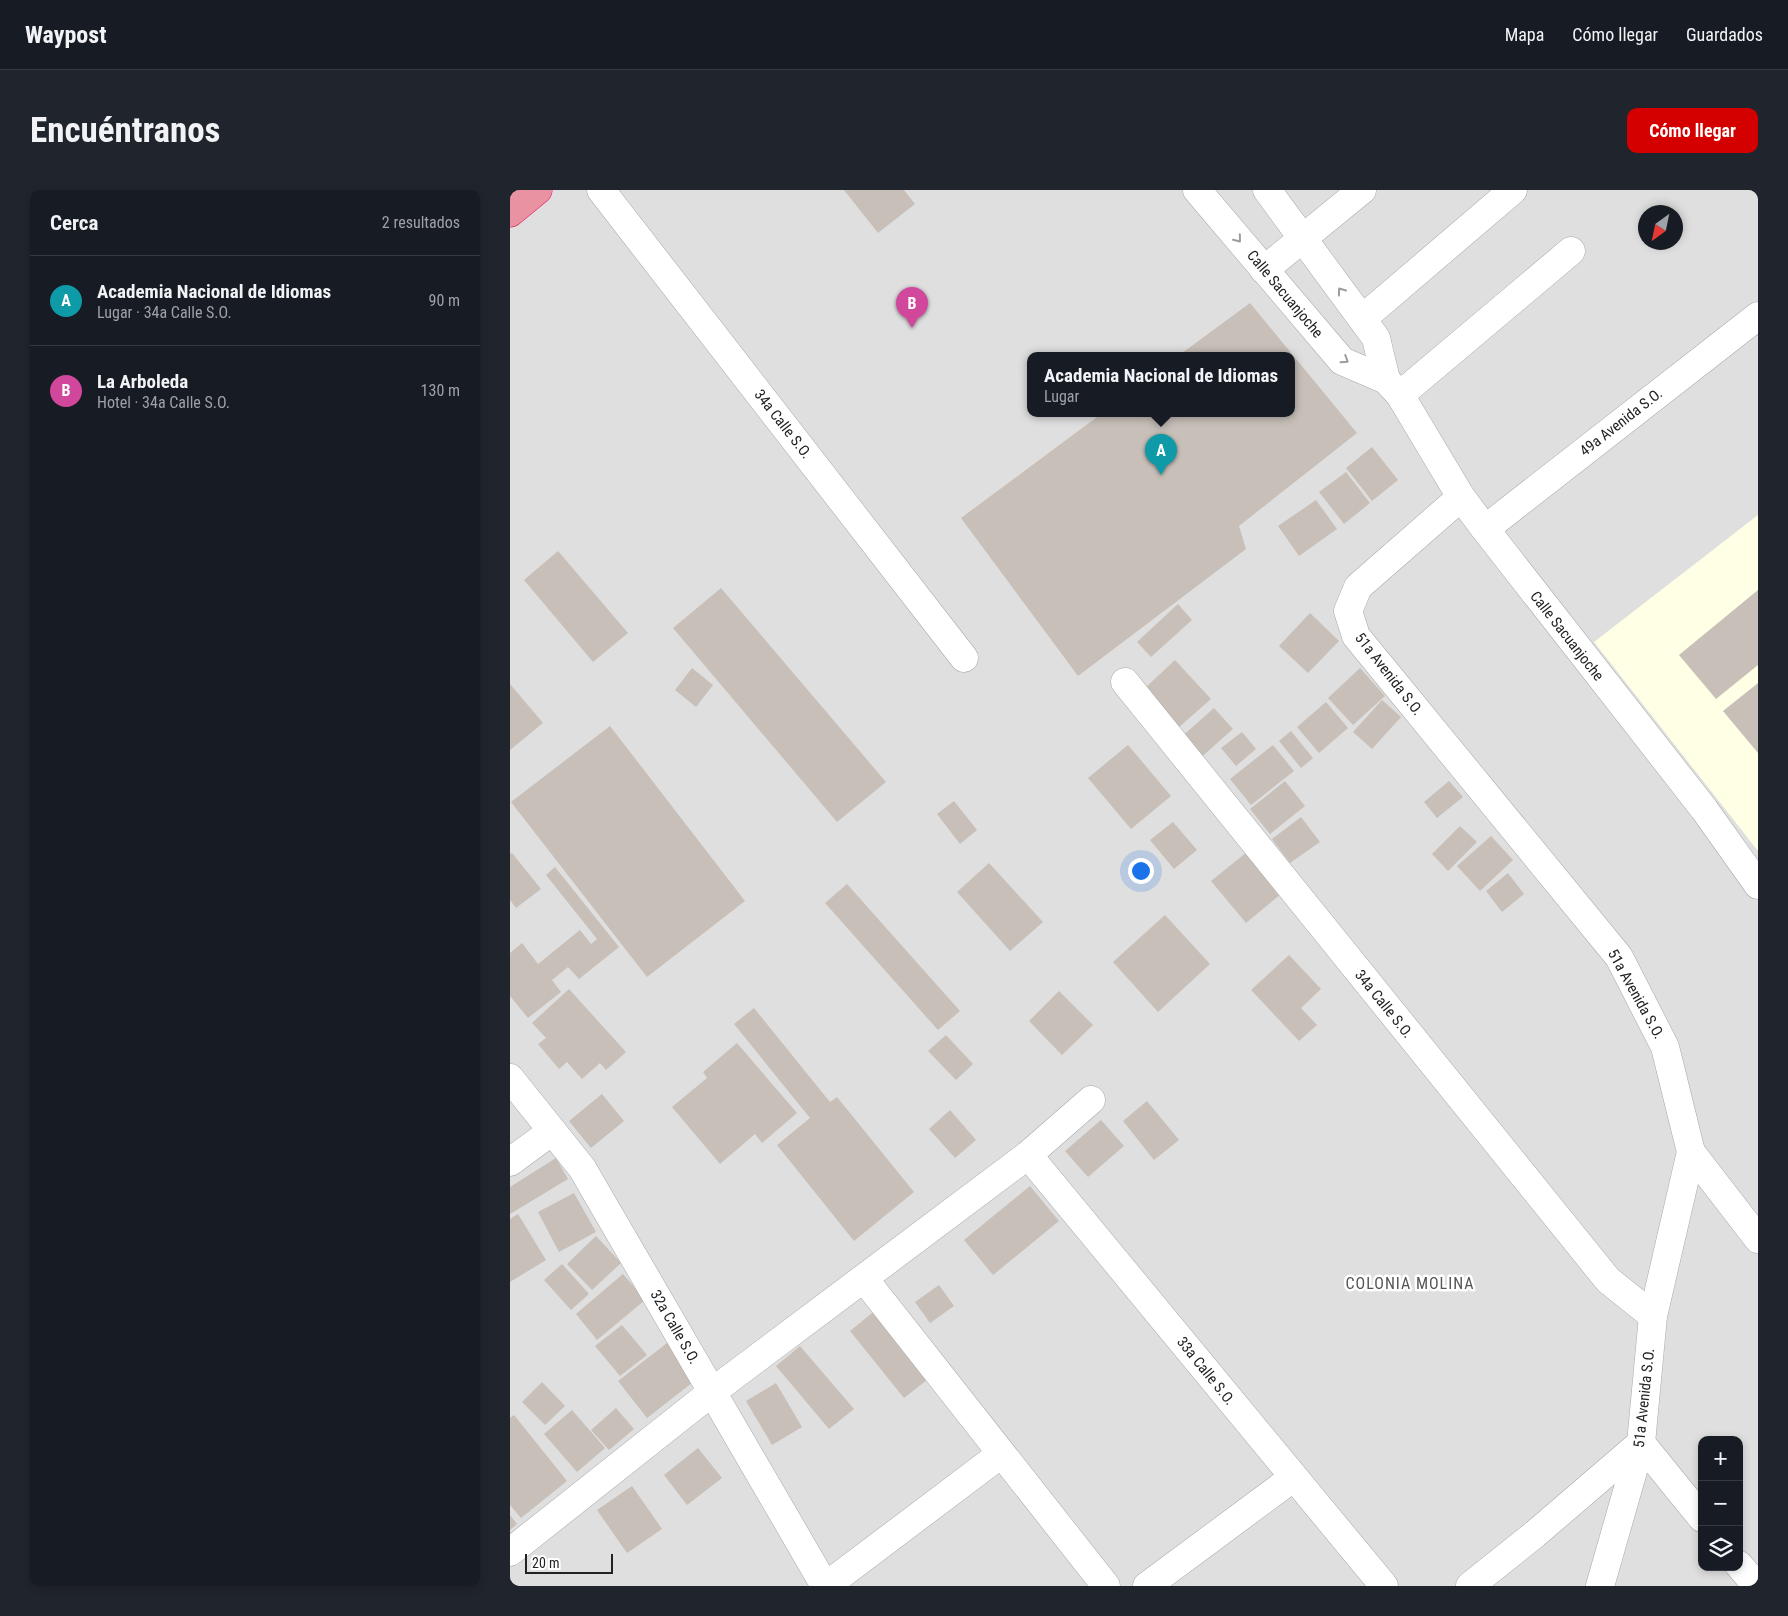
<!DOCTYPE html>
<html lang="es">
<meta charset="utf-8">
<style>
body{margin:0;font-family:"Roboto Condensed",sans-serif;background:#20242c;color:#f1f3f6}
.controls{position:absolute;right:15px;bottom:15px;display:grid;overflow:hidden;border-radius:10px;box-shadow:0 2px 8px #0003}
.controls button{width:45px;height:45px;display:grid;place-items:center;padding:0;border:0;border-bottom:1px solid #363941;background:#171b24;color:#f1f3f6;font:25px sans-serif}
.compass{position:absolute;left:1128px;top:15px;width:45px;height:45px;border-radius:50%;background:#171b24;box-shadow:0 2px 8px #0003;rotate:213deg}
.scale{position:absolute;left:15px;bottom:12px;width:88px;box-sizing:border-box;padding-left:5px;border:2px solid #222;border-top:0;font-size:14px;line-height:18px;white-space:nowrap;color:#222;-webkit-text-stroke:4px #fff;paint-order:stroke}
.you{position:absolute;left:630px;top:680px;width:18px;height:18px;margin:-12px;border:4px solid #fff;border-radius:50%;background:#1a73e8;box-shadow:0 0 0 8px #1a73e833}
.badge{display:grid;place-items:center;width:32px;height:32px;border-radius:50%;background:#d40000;color:#fff;font-size:16px;font-weight:700}
.pin{position:absolute;translate:-50% -41px;filter:drop-shadow(0 1px 2px #0008)}
.pin::after{content:'';position:absolute;top:26px;width:18px;height:15px;background:inherit;clip-path:polygon(0 0,100% 0,50% 100%)}
.popup{position:absolute;left:517px;top:162px;width:268px;height:65px;box-sizing:border-box;display:grid;place-content:center;border-radius:10px;background:#171b24;filter:drop-shadow(0 1px 4px #0005);font-size:16px;white-space:nowrap;color:#9ea1a6}
.popup b{font-size:19px;color:#f1f3f6}
.popup::after{content:'';position:absolute;left:50%;top:100%;margin-left:-10px;border:10px solid transparent;border-top-color:#171b24}
.list{margin:0;padding:0;list-style:none}
h2{display:flex;justify-content:space-between;align-items:center;height:65px;margin:0;padding:0 20px;font-size:21px}
h2 small{font-size:16px;font-weight:400;color:#9ea1a6}
.list li{display:grid;grid-template-columns:32px 1fr auto;gap:15px;align-items:center;box-sizing:border-box;height:90px;padding:0 20px;border-top:1px solid #363941}
.list b{display:block;font-size:19px;white-space:nowrap}
.list p{margin:0;font-size:16px;white-space:nowrap;color:#9ea1a6}
.list em{font-size:16px;font-style:normal;color:#9ea1a6}
.icon{flex:none;width:28px;height:28px;fill:none;stroke:currentColor;stroke-width:2;stroke-linecap:round;stroke-linejoin:round}
.map{position:relative;flex:none;width:1248px;height:1396px;overflow:hidden;border-radius:10px}
header{display:flex;align-items:center;gap:30px;box-sizing:border-box;height:70px;padding:0 25px;background:#171b24;border-bottom:1px solid #363941}
header strong{font-size:24px}
nav{display:flex;gap:28px;margin-inline-start:auto;font-size:18px}
.intro{display:flex;align-items:center;justify-content:space-between;box-sizing:border-box;height:120px;padding:0 30px}
h1{margin:0;font-size:35px}
.button{padding:12px 22px;border-radius:10px;background:#d40000;color:#fff;font-size:18px;font-weight:700}
main{display:flex;gap:30px;padding:0 30px}
aside{flex:1;background:#171b24;border-radius:10px;box-shadow:0 2px 8px #0003}
.map>svg:first-child{display:block}
.residential{fill:#e0dfdf;fill-rule:evenodd}
.education{fill:#ffffe5}
.building{fill:#c7bfb8}
.lines{fill:none;stroke-linecap:round;stroke-linejoin:round}
.street-casing{stroke:#a9a9a9;stroke-width:29}
.highway-casing{stroke:#dc2a67;stroke-width:29}
.street{stroke:#fff;stroke-width:28}
.highway{stroke:#e892a2;stroke-width:28}
.oneway{stroke:#9c9c9c}
.labels{text-anchor:middle;stroke-width:5;stroke-linejoin:round;paint-order:stroke}
.street-label{font-size:15px;fill:#222;stroke:#fff}
.neighbourhood-label{font-size:16px;letter-spacing:1px;fill:#555;stroke:#fff}
</style>
<header>
<strong>Waypost</strong>
<nav><a>Mapa</a><a>Cómo llegar</a><a>Guardados</a></nav>
</header>
<div class="intro"><h1>Encuéntranos</h1><a class="button">Cómo llegar</a></div>
<main>
<aside>
<h2>Cerca<small>2 resultados</small></h2>
<ul class="list">
<li><span class="badge" style="background:#0f9aa8">A</span><div><b>Academia Nacional de Idiomas</b><p>Lugar · 34a Calle S.O.</p></div><em>90 m</em></li>
<li><span class="badge" style="background:#d1479c">B</span><div><b>La Arboleda</b><p>Hotel · 34a Calle S.O.</p></div><em>130 m</em></li>
</ul>
</aside>
<div class="map">
<svg width="1248" height="1396" viewBox="0 0 1248 1396">
<rect width="100%" height="100%" fill="#f2efe9"/>
<path class="residential" d="M 0,0 L 1248,0 L 1248,1396 L 0,1396 ZM 1136,22 L 1166,22 L 1166,52 L 1136,52 ZM 521,166 L 781,166 L 781,224 L 521,224 ZM 1192,1250 L 1229,1250 L 1229,1377 L 1192,1377 Z"/>
<polygon class="education" points="1248,325 1248,661 1084,452"/>
<g class="building">
<polygon points="334,0 394,0 405,14 368,43"/>
<polygon points="740,113 847,243 729,336 736,359 568,486 451,328 591,224 781,224 781,166 668,166"/>
<polygon points="862,257 888,290 862,311 836,278"/>
<polygon points="836,282 860,313 834,334 809,302"/>
<polygon points="806,310 827,339 789,366 768,336"/>
<polygon points="48,361 118,443 83,472 14,390"/>
<polygon points="211,398 376,592 327,632 163,438"/>
<polygon points="1248,400 1248,475 1206,509 1169,465"/>
<polygon points="668,414 682,430 641,467 627,452"/>
<polygon points="800,423 829,451 798,483 769,456"/>
<polygon points="665,470 701,509 669,537 634,499"/>
<polygon points="182,478 203,495 186,517 165,500"/>
<polygon points="850,478 875,506 843,535 818,508"/>
<polygon points="1248,493 1248,563 1213,521"/>
<polygon points="0,494 33,533 0,560"/>
<polygon points="872,510 891,527 862,559 843,542"/>
<polygon points="816,512 838,538 809,563 787,537"/>
<polygon points="704,518 723,539 688,570 669,549"/>
<polygon points="100,536 235,711 137,787 1,612"/>
<polygon points="781,541 803,568 791,578 769,551"/>
<polygon points="732,542 746,559 726,576 711,558"/>
<polygon points="618,555 661,606 621,639 578,588"/>
<polygon points="763,555 784,581 741,615 720,589"/>
<polygon points="775,591 795,616 760,644 740,619"/>
<polygon points="939,591 953,607 927,628 914,612"/>
<polygon points="444,611 467,640 450,654 427,624"/>
<polygon points="791,627 810,652 780,673 762,649"/>
<polygon points="663,632 687,660 664,679 640,650"/>
<polygon points="950,636 967,652 938,681 922,664"/>
<polygon points="981,646 1003,670 970,701 947,676"/>
<polygon points="737,662 771,704 736,733 701,691"/>
<polygon points="2,663 31,699 6,718 0,710 0,664"/>
<polygon points="479,673 533,732 500,761 447,702"/>
<polygon points="45,677 109,757 69,789 58,777 42,790 51,802 18,828 0,806 0,763 12,753 28,774 70,740 81,754 87,749 36,685"/>
<polygon points="998,683 1014,704 992,722 976,701"/>
<polygon points="337,694 450,821 428,840 315,713"/>
<polygon points="655,725 700,774 648,822 603,772"/>
<polygon points="779,765 811,799 791,818 807,835 789,851 741,800"/>
<polygon points="59,799 116,862 96,880 90,873 72,889 57,872 49,879 28,854 36,848 22,833"/>
<polygon points="549,801 583,835 552,865 519,831"/>
<polygon points="244,818 320,912 327,907 404,1002 344,1051 267,955 300,928 224,834"/>
<polygon points="436,845 463,874 446,890 418,861"/>
<polygon points="227,853 287,923 252,953 245,944 210,974 162,917 197,888 193,882"/>
<polygon points="92,904 114,931 81,958 59,931"/>
<polygon points="637,911 669,950 644,970 613,931"/>
<polygon points="440,920 466,950 445,968 419,939"/>
<polygon points="591,930 614,956 578,987 555,961"/>
<polygon points="46,968 58,989 0,1024 0,997"/>
<polygon points="520,996 549,1031 483,1085 454,1050"/>
<polygon points="64,1003 86,1042 49,1062 28,1022"/>
<polygon points="8,1024 36,1070 0,1092 0,1029"/>
<polygon points="86,1046 111,1073 82,1100 57,1074"/>
<polygon points="52,1074 79,1104 61,1120 34,1090"/>
<polygon points="113,1084 135,1110 87,1150 66,1124"/>
<polygon points="429,1095 444,1116 420,1133 405,1112"/>
<polygon points="367,1119 422,1186 394,1208 340,1141"/>
<polygon points="112,1135 137,1165 110,1186 85,1156"/>
<polygon points="157,1153 187,1189 137,1228 108,1191"/>
<polygon points="290,1156 344,1219 319,1239 266,1176"/>
<polygon points="32,1192 55,1216 35,1235 12,1212"/>
<polygon points="266,1193 292,1237 262,1255 236,1211"/>
<polygon points="106,1218 124,1239 99,1260 81,1240"/>
<polygon points="62,1220 95,1258 67,1282 34,1244"/>
<polygon points="4,1225 57,1291 11,1328 0,1315 0,1228"/>
<polygon points="188,1258 212,1288 177,1315 154,1285"/>
<polygon points="122,1296 152,1339 117,1363 87,1320"/>
<polygon points="0,1325 7,1334 0,1340"/>
</g>
<g class="lines">
<defs>
<g id="street">
<polyline points="91,0 454,468"/>
<polyline points="687,0 832,171 876,190 890,205 951,307 975,339 1194,619 1248,695"/>
<polyline points="757,0 866,148 876,190"/>
<polyline points="754,80 852,0"/>
<polyline points="852,129 1003,0"/>
<polyline points="890,205 1061,61"/>
<polyline points="951,307 848,397 838,421 846,446 1109,767 1155,857 1181,962 1143,1126 1131,1253 1090,1396"/>
<polyline points="975,339 1248,126"/>
<polyline points="615,492 1098,1090 1143,1126"/>
<polyline points="0,888 72,978 315,1396"/>
<polyline points="1181,962 1248,1049"/>
<polyline points="518,965 874,1396"/>
<polyline points="0,972 42,941"/>
<polyline points="355,1090 596,1396"/>
<polyline points="0,1362 202,1202 518,965 581,910"/>
<polyline points="1229,1375 1247,1396"/>
<polyline points="316,1396 491,1264"/>
<polyline points="637,1396 784,1287"/>
<polyline points="960,1396 1025,1344 1131,1253 1192,1328"/>
</g>
<polyline id="highway" points="0,23 28,0"/>
</defs>
<use href="#street" class="street-casing"/>
<use href="#highway" class="highway-casing"/>
<use href="#street" class="street"/>
<use href="#highway" class="highway"/>
</g>
<defs><path id="oneway-chevron" d="M-2-3.5L2.5 0L-2 3.5" fill="none" stroke-width="1.6" stroke-linecap="round" stroke-linejoin="round" transform="scale(1.25)"/></defs>
<g class="oneway">
<use href="#oneway-chevron" transform="translate(728 49) rotate(51)"/>
<use href="#oneway-chevron" transform="translate(831 101) rotate(-126)"/>
<use href="#oneway-chevron" transform="translate(835 170) rotate(33)"/>
</g>
<g class="labels">
<g class="street-label">
<text transform="translate(775 104) rotate(50)" y="5">Calle Sacuanjoche</text>
<text transform="translate(1111 232) rotate(-38)" y="5">49a Avenida S.O.</text>
<text transform="translate(273 234) rotate(52)" y="5">34a Calle S.O.</text>
<text transform="translate(1057 446) rotate(52)" y="5">Calle Sacuanjoche</text>
<text transform="translate(879 484) rotate(52)" y="5">51a Avenida S.O.</text>
<text transform="translate(1126 804) rotate(61)" y="5">51a Avenida S.O.</text>
<text transform="translate(874 814) rotate(51)" y="5">34a Calle S.O.</text>
<text transform="translate(165 1137) rotate(60)" y="5">32a Calle S.O.</text>
<text transform="translate(696 1181) rotate(51)" y="5">33a Calle S.O.</text>
<text transform="translate(1134 1208) rotate(-84)" y="5">51a Avenida S.O.</text>
</g>
<g class="neighbourhood-label">
<text x="900" y="1099">COLONIA MOLINA</text>
</g>
</g>
</svg>
<div class="controls">
<button>+</button>
<button>−</button>
<button><svg class="icon" aria-label="layers" viewBox="0 0 24 24"><path d="M12 4l9 5-9 5-9-5zM3 14l9 5 9-5"/></svg></button>
</div>
<svg class="compass" viewBox="-18 -18 36 36"><path d="M0-13l5 13h-10z" fill="#e53935"/><path d="M0 13l5-13h-10z" fill="#9ea1a6"/></svg>
<div class="scale">20 m</div>
<div class="you"></div>
<div class="pin badge" style="left:651px;top:285px;background:#0f9aa8">A</div>
<div class="popup"><b>Academia Nacional de Idiomas</b>Lugar</div>
<div class="pin badge" style="left:402px;top:138px;background:#d1479c">B</div>
</div>
</main>
